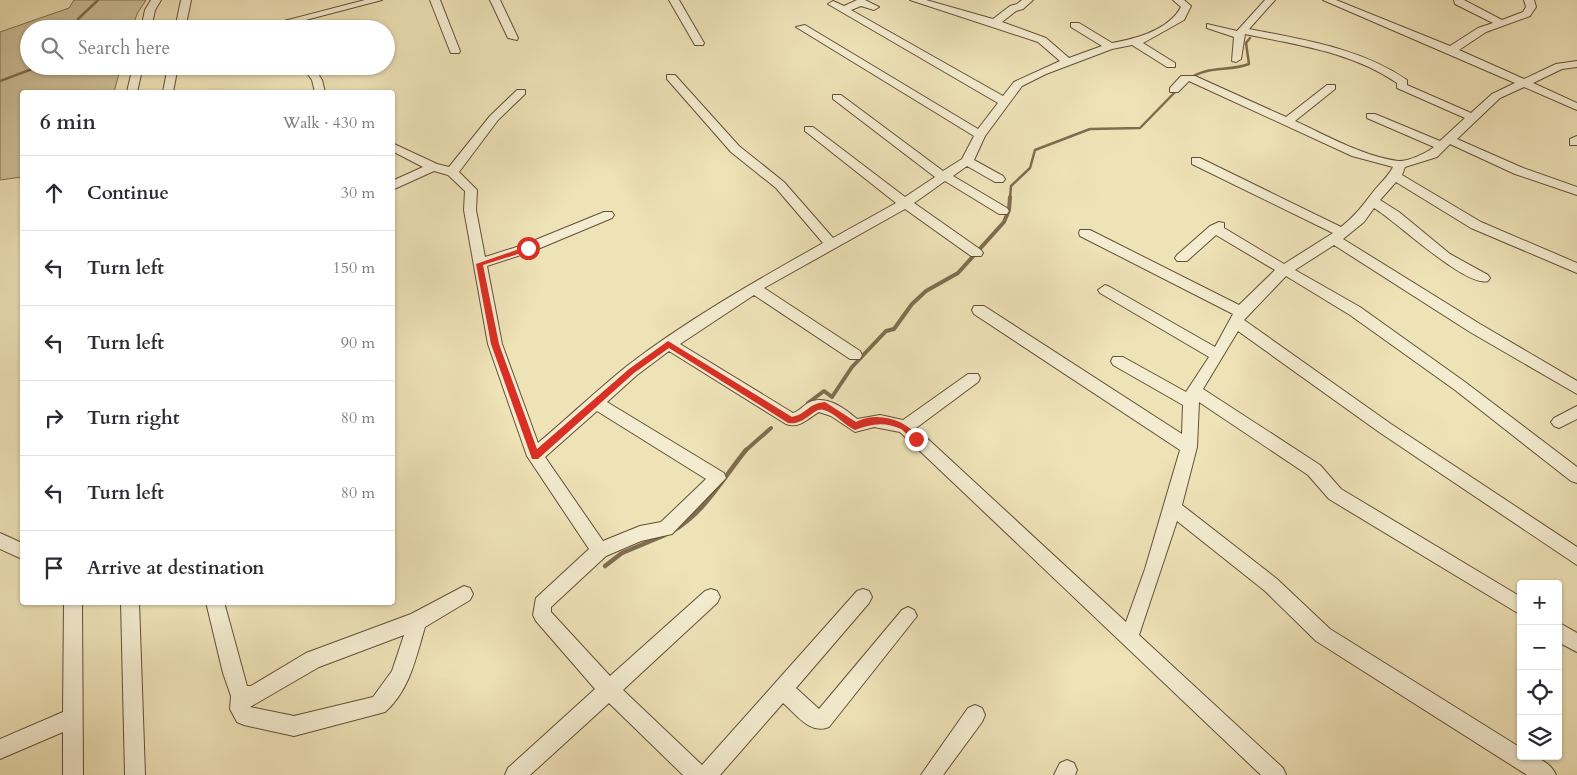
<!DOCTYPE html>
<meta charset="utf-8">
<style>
body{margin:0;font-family:Cardo,serif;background:#f7f7f7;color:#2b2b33}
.controls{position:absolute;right:15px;bottom:15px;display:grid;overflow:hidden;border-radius:5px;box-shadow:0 1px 4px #0004}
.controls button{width:45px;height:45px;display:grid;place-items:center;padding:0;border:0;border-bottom:1px solid #e1e1e2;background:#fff;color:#2b2b33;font:25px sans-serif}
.stop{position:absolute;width:15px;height:15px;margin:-11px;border:4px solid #d93025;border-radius:50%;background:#fff}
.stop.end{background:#d93025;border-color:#fff;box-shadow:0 1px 5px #0008}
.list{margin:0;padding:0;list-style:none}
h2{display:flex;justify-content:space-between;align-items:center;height:65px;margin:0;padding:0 20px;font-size:21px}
h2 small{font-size:16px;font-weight:400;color:#7c7c81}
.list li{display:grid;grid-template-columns:32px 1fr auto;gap:15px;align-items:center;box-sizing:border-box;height:75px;padding:0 20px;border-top:1px solid #e1e1e2}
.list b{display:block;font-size:19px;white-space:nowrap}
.list em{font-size:16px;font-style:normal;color:#7c7c81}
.icon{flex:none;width:28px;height:28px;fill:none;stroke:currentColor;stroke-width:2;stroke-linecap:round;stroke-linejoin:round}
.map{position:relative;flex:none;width:1577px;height:775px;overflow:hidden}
.search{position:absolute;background:#fff;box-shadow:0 1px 4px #0004;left:20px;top:20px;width:375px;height:55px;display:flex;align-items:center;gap:12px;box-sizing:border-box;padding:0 18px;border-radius:28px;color:#7c7c81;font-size:19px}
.panel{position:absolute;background:#fff;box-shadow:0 1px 4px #0004;left:20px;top:90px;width:375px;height:515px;border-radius:5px}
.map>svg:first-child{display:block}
.green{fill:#cfc19a;stroke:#827052}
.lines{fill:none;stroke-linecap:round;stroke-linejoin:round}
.stream-far2{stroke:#7f6d4f;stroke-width:2.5}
.stream-far1{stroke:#7f6d4f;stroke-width:4}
.stream{stroke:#7f6d4f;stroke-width:4.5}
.minor-casing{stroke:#645036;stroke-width:2}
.minor{fill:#f4ecd0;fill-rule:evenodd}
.route{fill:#d93025}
</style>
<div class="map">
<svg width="1577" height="775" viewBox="0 0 1577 775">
<rect width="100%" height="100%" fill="#eee2b7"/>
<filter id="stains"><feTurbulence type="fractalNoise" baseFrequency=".004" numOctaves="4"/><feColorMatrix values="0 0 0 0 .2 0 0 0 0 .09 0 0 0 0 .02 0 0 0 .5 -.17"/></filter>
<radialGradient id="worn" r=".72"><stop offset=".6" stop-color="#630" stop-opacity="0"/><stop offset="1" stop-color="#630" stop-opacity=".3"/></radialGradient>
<polygon class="green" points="74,0 146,0 137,14 132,29 29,29 29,66 121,66 114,92 22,92 22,177 0,180 0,32 69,8"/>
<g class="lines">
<g class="stream-far2">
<polyline points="76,29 78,19 98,0"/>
<path d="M 1189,79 C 1208,65 1228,72 1249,64 L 1246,43 L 1250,38"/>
<polyline points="0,81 40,66"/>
<polyline points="1010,198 1011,186 1030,168 1035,150 1090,129 1140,128 1178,89"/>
</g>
<g class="stream-far1">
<polyline points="808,403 824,391 832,397 852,367 886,331 894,329 912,304 926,291 958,273 1004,222 1009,210 1010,197"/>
<polyline points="745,451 771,428"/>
</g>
<g class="stream">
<path d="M 671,532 C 705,513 722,479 746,450"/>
<polyline points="605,566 622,553 665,535"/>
</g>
<defs>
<g id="minor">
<polygon points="151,0 161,0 155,10 151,29 141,29 145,10"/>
<polygon points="181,0 191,0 185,29 175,29"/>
<polygon points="365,0 382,0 271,29 253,29"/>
<polygon points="430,0 440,0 460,51 459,53 451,53 450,51"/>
<polygon points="490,0 500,0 518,38 517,40 508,38"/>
<polygon points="669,0 679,0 704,43 703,45 695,45"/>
<path d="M 857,0 L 865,0 L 879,7 L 874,10 L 861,6 L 851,10 L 1003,96 L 1014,82 L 1060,61 L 1038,42 L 910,0 L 926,0 L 993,19 L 1010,6 L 1017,4 L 1022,0 L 1033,0 L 1023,9 L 1016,11 L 1002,22 L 1046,38 L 1069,58 L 1102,46 L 1071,27 L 1071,23 L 1079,23 L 1112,43 C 1135,39 1169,30 1181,7 L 1173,0 L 1184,0 L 1191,6 L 1184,20 L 1143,43 L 1175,63 L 1175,67 L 1167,67 L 1132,45 L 1112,49 L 1046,74 L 1022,86 L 985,136 L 974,160 L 1003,176 L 1005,179 L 1003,182 L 995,182 L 967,166 L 953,176 L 1007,208 L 1009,211 L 1007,214 L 999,214 L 945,181 L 914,203 L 981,250 L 983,253 L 981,256 L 971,256 L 905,209 L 764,288 L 860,351 L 862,355 L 860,359 L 850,359 L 754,295 L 680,344 L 793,413 C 800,411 803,405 810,402 C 827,395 844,408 857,419 L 880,415 L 903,420 L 968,374 L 978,374 L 980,378 L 978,382 L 916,428 L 1126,622 L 1145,569 L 1180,450 L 974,314 L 972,310 L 974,306 L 984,306 L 1182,434 L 1183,405 L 1113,365 L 1111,361 L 1113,357 L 1123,357 L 1186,392 L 1209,357 L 1100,293 L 1098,290 L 1105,285 L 1110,287 L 1215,347 L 1233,314 L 1080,236 L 1079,233 L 1080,230 L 1090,230 L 1239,305 L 1275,270 L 1216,235 L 1187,261 L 1177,261 L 1175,258 L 1177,255 L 1210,226 L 1219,222 L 1224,223 L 1224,228 L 1284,264 L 1333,233 L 1192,164 L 1192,158 L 1200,158 L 1341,227 C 1355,216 1363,205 1373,192 C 1380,183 1388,177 1393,167 L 1352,156 L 1189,81 L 1178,92 L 1170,92 L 1170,88 L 1181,76 L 1195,76 L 1286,117 L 1327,85 L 1335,85 L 1335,89 L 1295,121 C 1328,136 1362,156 1398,161 C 1407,162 1427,153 1434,147 L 1367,118 L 1367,114 L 1375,114 L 1440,141 L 1465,118 L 1397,88 L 1397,83 C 1352,52 1297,45 1245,34 L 1241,59 L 1236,62 L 1232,61 L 1234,37 L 1207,28 L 1207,24 L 1237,31 L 1265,0 L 1275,0 L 1249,29 C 1304,40 1360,48 1407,80 L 1407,85 L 1471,113 L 1492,94 L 1515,83 L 1323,0 L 1336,0 L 1450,46 L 1478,28 L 1493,23 L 1455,4 L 1454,0 L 1464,0 L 1502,20 L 1523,12 L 1526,7 L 1524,0 L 1534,0 L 1536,7 L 1530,16 L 1486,32 L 1459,50 L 1524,79 L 1556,64 L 1577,61 L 1577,67 L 1562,69 L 1533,83 L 1577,103 L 1577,110 L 1524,87 L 1500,98 L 1457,139 L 1523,168 L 1577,187 L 1577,195 L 1515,174 L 1450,144 L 1437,157 L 1405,167 L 1402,175 L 1481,222 L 1577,263 L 1577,273 L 1471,228 L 1396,182 L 1380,200 L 1399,212 L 1450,254 L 1488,275 L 1490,278 L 1488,281 C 1466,288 1396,221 1374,208 L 1364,222 L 1343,239 L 1480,324 L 1577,381 L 1577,394 L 1470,332 L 1334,245 L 1295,270 L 1360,307 L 1465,382 L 1577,467 L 1577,483 L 1571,481 L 1455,390 L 1350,315 L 1286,276 L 1244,320 L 1391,424 L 1577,547 L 1577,565 L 1379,432 L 1238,331 L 1203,389 L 1320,465 L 1341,489 L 1521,597 L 1521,615 L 1329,499 L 1308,475 L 1199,402 L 1197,447 L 1182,505 L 1277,579 L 1330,629 L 1521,748 L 1521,756 C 1535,756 1550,761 1556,775 L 1527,775 L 1316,641 L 1265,591 L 1177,521 L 1139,635 L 1283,768 L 1286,775 L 1261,775 L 900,432 L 874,427 L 855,432 L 831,416 L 819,412 C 808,418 800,429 786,424 L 669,351 L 637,375 L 607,402 L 724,473 L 726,478 L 672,534 L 641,541 L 606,556 L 551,607 L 551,612 L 610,676 L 705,591 L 711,589 L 717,591 L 720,597 L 717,603 L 623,690 L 702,765 L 857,591 L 863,589 L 869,591 L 872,597 L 869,603 L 796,688 L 819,709 L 902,610 L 908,607 L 914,610 L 917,616 L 829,727 C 810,735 796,714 783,703 L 720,775 L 683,775 L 609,703 L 530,775 L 505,775 L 508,768 L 595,689 L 536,621 L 533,615 L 536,598 L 589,549 L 527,456 L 488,344 L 464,210 L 465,191 L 448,175 L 434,171 L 392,190 L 392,181 L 423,167 L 392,151 L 392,143 L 437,164 L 449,167 L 490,116 L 517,90 L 525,90 L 525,94 L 498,120 L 459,172 L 477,190 L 476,210 L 485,257 L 523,245 L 604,212 L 612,212 L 614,215 L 612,218 L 533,251 L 487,266 L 502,344 L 538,443 C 568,418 597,390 627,366 C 688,319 756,281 823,243 L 776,188 L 731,152 L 667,79 L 667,75 L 675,75 L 739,146 L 784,182 L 833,238 L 896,203 L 805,131 L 805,127 L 813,127 L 905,197 L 935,177 L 833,99 L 833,95 L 841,95 L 943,171 L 962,159 L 974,136 L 796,27 L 805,25 L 978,129 L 998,103 L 828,4 L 833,1 L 844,6 ZM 597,411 L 706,479 L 661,522 L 640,526 L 603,541 L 545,457 Z"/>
<polygon points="133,66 143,66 137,92 127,92"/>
<polygon points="168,66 178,66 173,92 163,92"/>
<polygon points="302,66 313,66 322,80 325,92 315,92 312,80"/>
<polygon points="1577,136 1577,145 1570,145 1570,139"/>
<polygon points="1577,406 1577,419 1559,428 1554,426 1551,422 1554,418"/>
<polygon points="0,533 22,543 22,559 0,549"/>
<path d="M 464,586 L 470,588 L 473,594 L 470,600 L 425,627 C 416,657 410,690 385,712 L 294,736 L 244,725 L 237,722 L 230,709 L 231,696 L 223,673 L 206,602 L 224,602 L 247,686 L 251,686 L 306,653 L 411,614 ZM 404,635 L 392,671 L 373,697 L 294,716 L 250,707 L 319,667 Z"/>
<polygon points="64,602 82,602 83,775 63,775 63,732 0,759 0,739 63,712"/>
<polygon points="121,602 139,602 145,775 125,775"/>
<polygon points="1558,622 1577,633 1577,652 1558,642"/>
<polygon points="975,705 982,708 985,715 982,722 943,775 921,775 968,708"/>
<polygon points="1067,760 1074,763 1077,770 1075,775 1054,775 1060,763"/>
</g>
</defs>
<use href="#minor" class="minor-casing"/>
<use href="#minor" class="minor"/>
</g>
<path class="route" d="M 528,246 L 532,248 L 531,250 L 483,265 L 499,344 L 537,449 L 629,369 L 668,341 L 792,417 C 807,414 807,404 825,402 L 856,422 C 876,411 907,419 920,439 L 916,442 C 910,440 907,433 901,429 C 885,421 870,424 855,430 C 844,425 835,413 824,410 C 814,406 805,426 788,423 L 669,348 L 634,373 L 538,459 L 532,459 L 491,344 L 476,264 Z"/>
<rect width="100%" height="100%" filter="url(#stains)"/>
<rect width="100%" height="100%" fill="url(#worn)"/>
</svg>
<div class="controls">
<button>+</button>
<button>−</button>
<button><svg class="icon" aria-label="locate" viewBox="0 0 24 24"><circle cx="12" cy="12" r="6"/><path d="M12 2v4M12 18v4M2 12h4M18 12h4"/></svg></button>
<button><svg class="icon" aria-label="layers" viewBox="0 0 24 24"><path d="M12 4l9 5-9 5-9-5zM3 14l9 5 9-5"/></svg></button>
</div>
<div class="stop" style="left:528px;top:248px"></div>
<div class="stop end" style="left:916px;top:439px"></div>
<div class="search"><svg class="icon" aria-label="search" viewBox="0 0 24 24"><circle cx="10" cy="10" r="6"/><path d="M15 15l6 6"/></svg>Search here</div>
<section class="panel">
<h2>6 min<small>Walk · 430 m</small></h2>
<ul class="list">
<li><svg class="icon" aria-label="ahead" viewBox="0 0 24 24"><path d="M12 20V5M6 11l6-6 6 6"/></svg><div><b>Continue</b></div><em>30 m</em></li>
<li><svg class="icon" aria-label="left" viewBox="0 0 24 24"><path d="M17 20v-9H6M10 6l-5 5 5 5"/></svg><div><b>Turn left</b></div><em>150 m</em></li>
<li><svg class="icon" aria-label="left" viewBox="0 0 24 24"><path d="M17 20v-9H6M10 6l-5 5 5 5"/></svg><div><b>Turn left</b></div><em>90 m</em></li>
<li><svg class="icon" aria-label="right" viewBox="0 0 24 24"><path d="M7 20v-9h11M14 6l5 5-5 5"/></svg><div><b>Turn right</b></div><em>80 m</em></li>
<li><svg class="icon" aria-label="left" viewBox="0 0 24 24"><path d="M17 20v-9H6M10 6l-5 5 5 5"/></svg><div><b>Turn left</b></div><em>80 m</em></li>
<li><svg class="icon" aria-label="arrive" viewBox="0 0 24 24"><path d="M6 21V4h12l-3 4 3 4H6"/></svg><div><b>Arrive at destination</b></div></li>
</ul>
</section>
</div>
